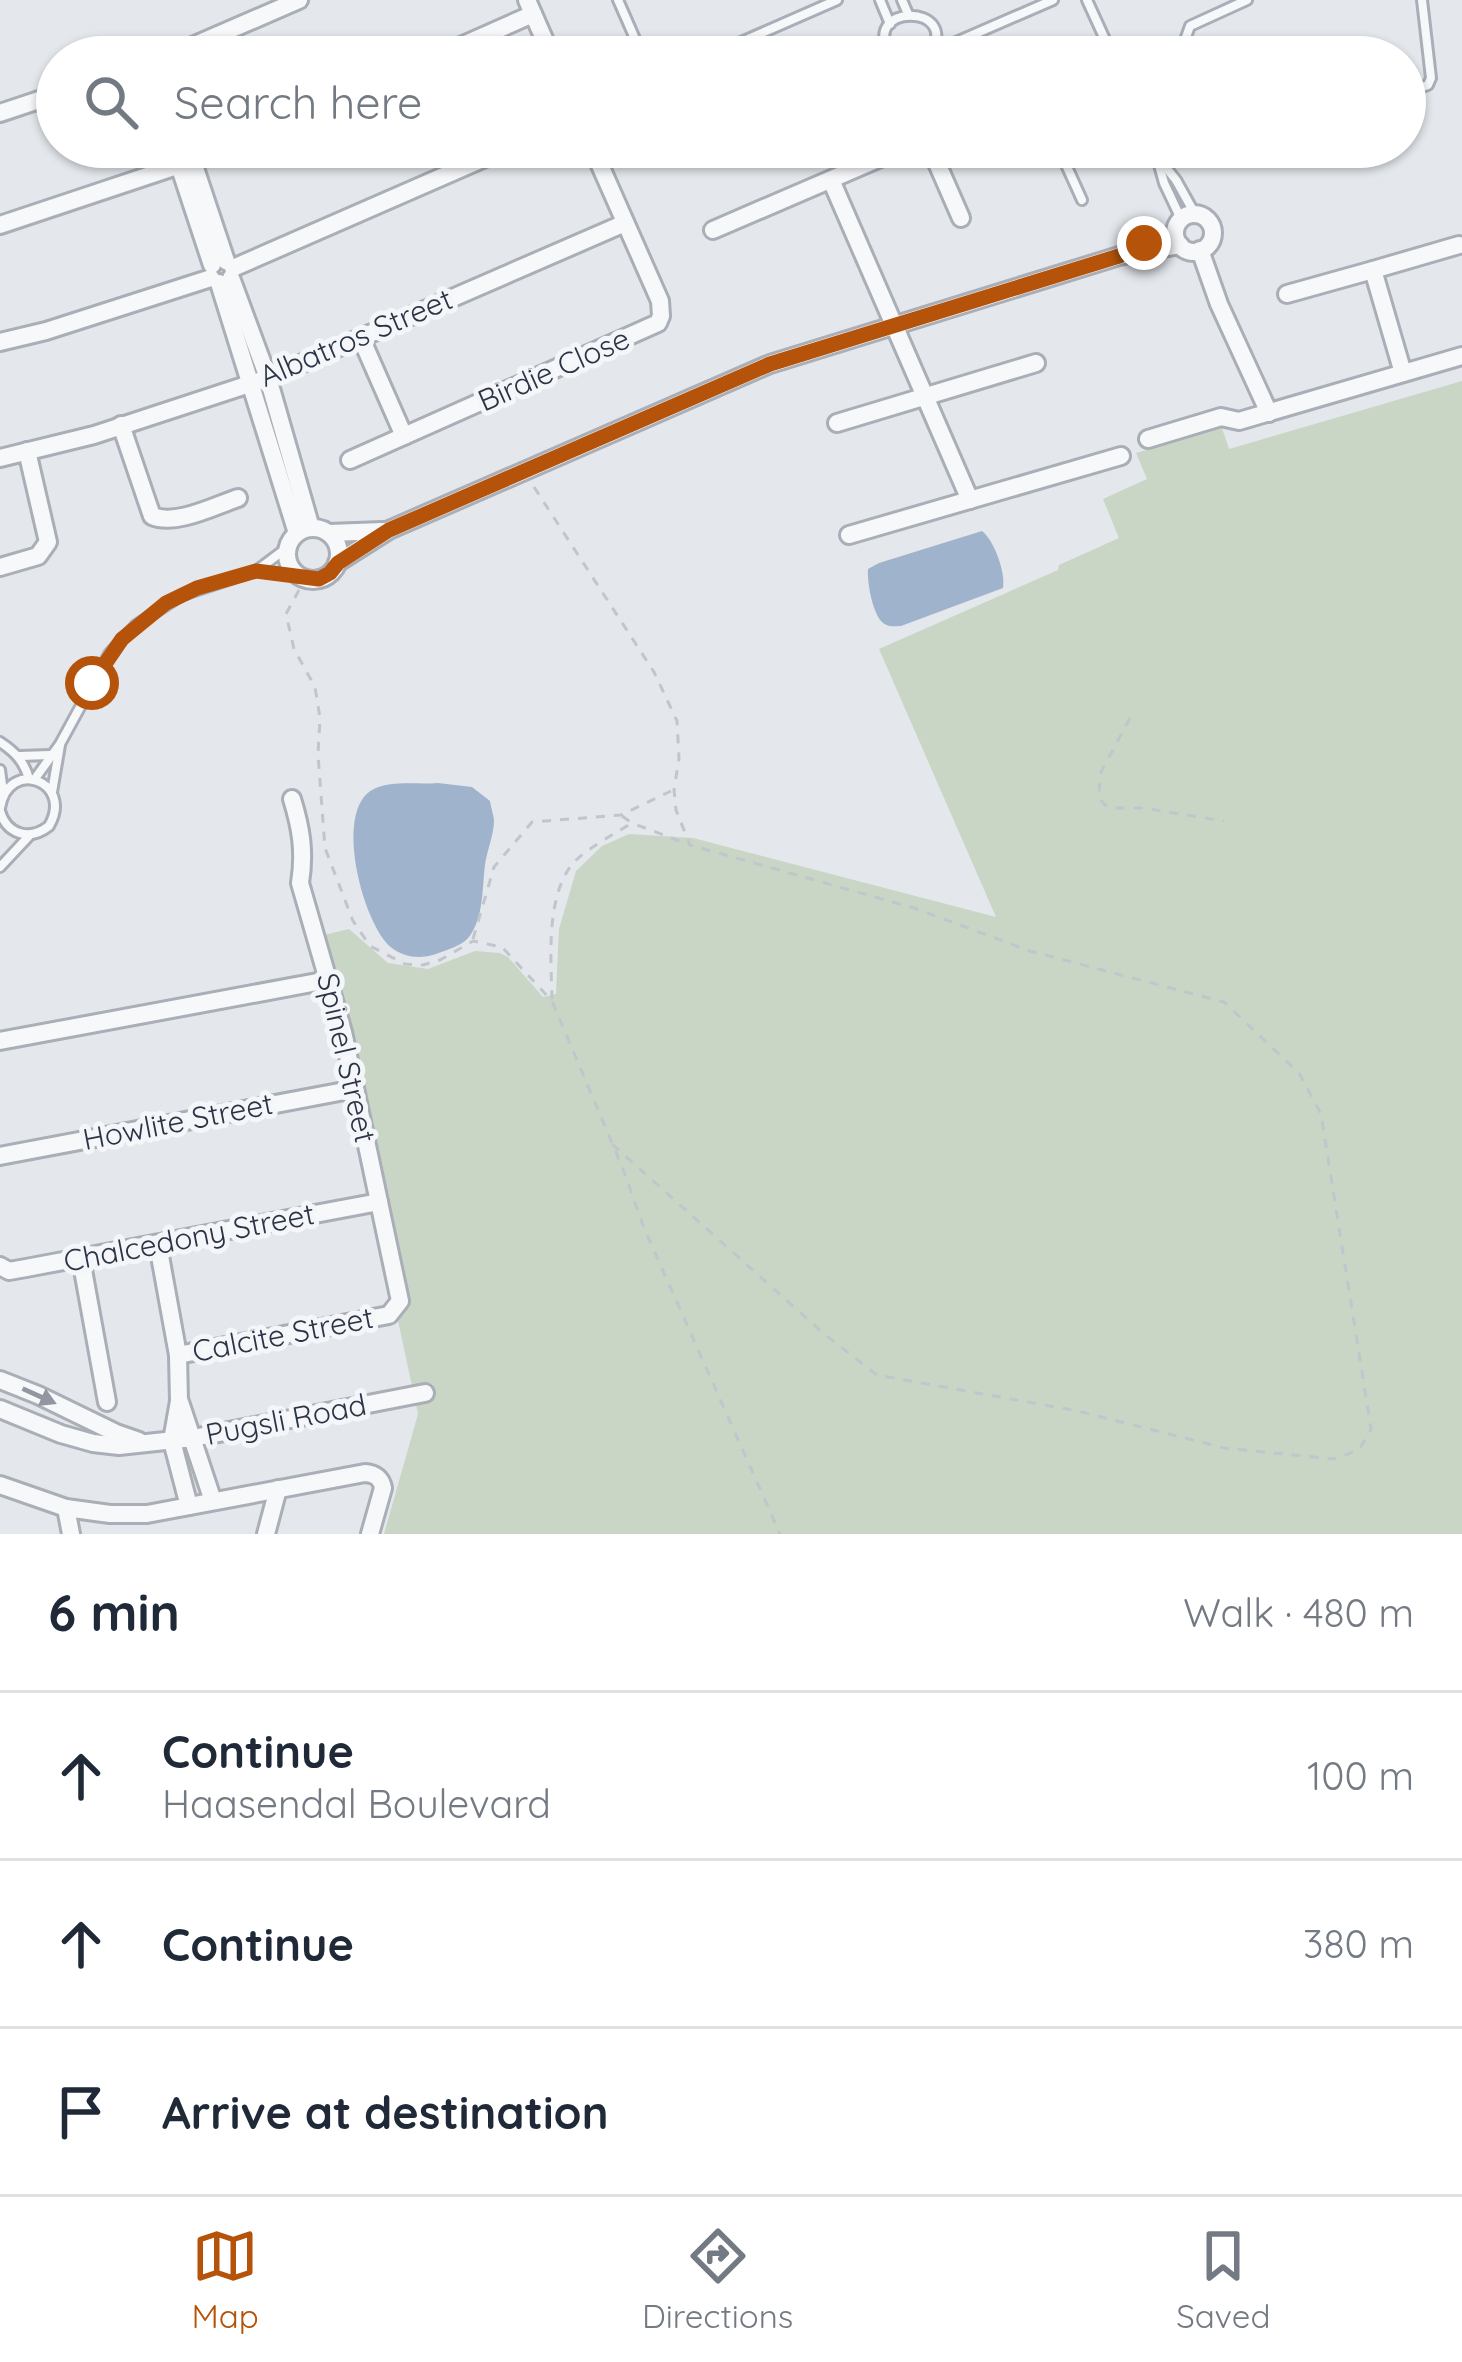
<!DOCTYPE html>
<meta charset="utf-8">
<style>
body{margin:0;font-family:Quicksand,sans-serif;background:#f2f2f3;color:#1f2937}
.stop{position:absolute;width:36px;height:36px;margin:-27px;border:9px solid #b45309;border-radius:50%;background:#fff}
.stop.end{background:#b45309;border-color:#fff;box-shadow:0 3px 12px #0008}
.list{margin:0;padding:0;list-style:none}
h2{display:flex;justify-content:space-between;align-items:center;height:156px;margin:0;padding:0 48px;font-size:51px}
h2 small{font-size:39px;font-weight:400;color:#747a83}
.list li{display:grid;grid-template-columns:78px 1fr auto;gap:36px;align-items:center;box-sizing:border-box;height:168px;padding:0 48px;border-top:3px solid #e0e1e3}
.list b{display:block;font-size:45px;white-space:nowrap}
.list p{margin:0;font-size:39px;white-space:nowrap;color:#747a83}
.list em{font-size:39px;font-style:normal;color:#747a83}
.icon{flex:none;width:66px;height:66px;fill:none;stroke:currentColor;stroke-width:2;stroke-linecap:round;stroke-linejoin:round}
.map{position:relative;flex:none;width:1462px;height:1534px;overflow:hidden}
.search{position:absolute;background:#fff;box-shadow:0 3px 9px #0004;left:36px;right:36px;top:36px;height:132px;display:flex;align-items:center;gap:30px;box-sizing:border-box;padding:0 42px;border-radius:66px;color:#747a83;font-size:45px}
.sheet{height:660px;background:#fff}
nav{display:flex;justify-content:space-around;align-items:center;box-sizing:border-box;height:168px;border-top:3px solid #e0e1e3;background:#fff;font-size:33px;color:#747a83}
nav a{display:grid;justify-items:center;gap:6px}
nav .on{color:#b45309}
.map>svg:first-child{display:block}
.green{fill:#c9d6c5}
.water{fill:#9fb4cc}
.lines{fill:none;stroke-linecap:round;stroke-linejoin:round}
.service-casing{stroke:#a9aeb7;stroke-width:14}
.minor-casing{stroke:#a9aeb7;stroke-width:22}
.path{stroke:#c2c5cb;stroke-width:3;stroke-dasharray:9 9;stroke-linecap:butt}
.service{stroke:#f7f8fa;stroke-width:8}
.minor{stroke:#f7f8fa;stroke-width:16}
.oneway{fill:#9196a0}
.route{stroke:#b45309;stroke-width:15}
.labels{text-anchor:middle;stroke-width:10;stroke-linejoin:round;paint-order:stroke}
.street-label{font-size:30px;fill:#2b3445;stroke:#f4f6f9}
</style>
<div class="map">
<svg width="1462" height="1534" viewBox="0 0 1462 1534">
<rect width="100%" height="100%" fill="#e4e7ec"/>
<polygon class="green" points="1462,381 1462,1534 384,1534 418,1414 316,937 349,929 388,963 428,969 475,951 500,953 508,957 543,997 556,994 559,929 576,871 602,846 629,834 693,838 996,917 879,649 1058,570 1059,565 1119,538 1103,499 1147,479 1136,453 1222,428 1229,449"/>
<g class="water">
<path d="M 982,531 C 994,540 1006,573 1003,588 L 901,626 C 893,626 888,628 881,621 C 872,610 867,582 868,569 L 879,563 Z"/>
<path d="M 438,783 L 472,787 L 490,801 C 491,808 493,813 494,820 C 494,835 487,850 485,865 C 482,888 484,917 469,937 C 462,946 446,950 436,954 C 421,959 405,958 392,948 C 363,926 332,808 374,789 C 392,780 419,785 438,783 Z"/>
</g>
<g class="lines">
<defs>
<g id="service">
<polyline points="618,0 643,57"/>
<polyline points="880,0 890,24"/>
<polyline points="902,0 908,14"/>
<polyline points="1087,0 1113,57"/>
<polyline points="931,53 1053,0"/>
<polyline points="707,57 837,0"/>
<path d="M 893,57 C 853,3 967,1 928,57"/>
<polyline points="1193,57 1185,40 1190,26 1247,0"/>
<polyline points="1405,93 1428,85 1431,78 1422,0"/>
<polyline points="684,147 691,150 700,147"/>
<polyline points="1058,147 1082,200"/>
<polyline points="1154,147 1164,183 1181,219"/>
<polyline points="1160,160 1176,180 1195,214"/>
<polyline points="258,571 300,576"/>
<path d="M 0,742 C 15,752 24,761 29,779"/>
<polyline points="20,756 50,755"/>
<polyline points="0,770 3,792"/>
<polyline points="34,780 60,744 109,654 136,625 182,595 256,571 288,547"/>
<polyline points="52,792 60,745"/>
<path d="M 0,808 C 8,757 75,781 49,826 C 30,841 7,835 0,811"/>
<polyline points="0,867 29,836"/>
</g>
<g id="minor">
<polyline points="527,0 552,57"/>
<polyline points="167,57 299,0"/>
<polyline points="436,57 533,14"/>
<polyline points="0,113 57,94"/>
<polyline points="173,147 212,265"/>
<polyline points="188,147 226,261"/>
<polyline points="930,147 961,218"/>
<polyline points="831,180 970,500"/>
<circle cx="1194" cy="233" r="19"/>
<polyline points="0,225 234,147"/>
<polyline points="713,230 906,147"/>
<polyline points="1200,250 1219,304 1269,413"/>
<polyline points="233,268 510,147"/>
<polyline points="231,278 268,378 311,528"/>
<polyline points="219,283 297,533"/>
<polyline points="1287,294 1373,270"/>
<polyline points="361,338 404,436"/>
<polyline points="0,342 46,331 211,278"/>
<polyline points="1403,373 1373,270 1459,245"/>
<polyline points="837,423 1036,363"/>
<path d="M 121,425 L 152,516 C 176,526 214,506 238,498"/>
<polyline points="1148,439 1221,417 1239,421 1462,356"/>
<polyline points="0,458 94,435 268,378 625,223"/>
<polyline points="350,460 658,323 661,316 660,301 592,147"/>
<circle cx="313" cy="554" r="26"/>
<polyline points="329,533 383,531"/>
<polyline points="849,535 1121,456"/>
<polyline points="337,563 389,530 770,364 1119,256 1180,245"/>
<polyline points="0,567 38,556 48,542 27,451"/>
<polyline points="0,1041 328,980"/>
<polyline points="0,1156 355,1089"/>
<polyline points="158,1245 178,1355 179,1401 172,1441 189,1506"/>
<polyline points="81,1259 107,1402"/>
<polyline points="0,1266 9,1271 26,1268 379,1202"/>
<path d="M 178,1355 L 389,1315 L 400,1301 L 343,1032 L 300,883 C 305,852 301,828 292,799"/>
<polyline points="0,1380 38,1395 116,1433 139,1441"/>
<polyline points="180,1402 213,1501"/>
<polyline points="0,1409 61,1434 93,1443 119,1446 193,1438 425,1393"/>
<path d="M 0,1485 L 66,1508 L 110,1514 L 147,1514 L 365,1473 C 376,1474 381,1478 383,1488 L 370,1534"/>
<polyline points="66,1508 71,1534"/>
<polyline points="266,1534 278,1489"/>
</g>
</defs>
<use href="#service" class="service-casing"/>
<use href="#minor" class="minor-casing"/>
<g class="path">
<polyline points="534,487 654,672 677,721 679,758 674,790 676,810 690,845 914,908 1030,951 1224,1002 1299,1073 1321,1114 1371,1429 1359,1450 1334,1459 1224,1448 1078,1411 877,1375 823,1333 612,1144"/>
<polyline points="299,590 286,614 294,649 315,687 320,718 318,754 325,848 353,921 370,946 405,964 423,965 440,960 473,941 502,947 552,1001 623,1169 644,1228 780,1534"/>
<polyline points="1130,718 1100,774 1099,798 1105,805 1115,808 1143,808 1224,821"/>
<polyline points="622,816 632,823 690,845"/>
<polyline points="473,939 494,867 532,822 621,815 671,791"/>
<path d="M 552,999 C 551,960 546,901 570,867 C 580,852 616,833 632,823"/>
</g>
<use href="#service" class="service"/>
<use href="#minor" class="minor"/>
</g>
<defs><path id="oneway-solid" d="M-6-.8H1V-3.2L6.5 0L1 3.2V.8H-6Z" transform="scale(3)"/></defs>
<use class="oneway" href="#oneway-solid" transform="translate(39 1396) rotate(24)"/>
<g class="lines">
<polyline class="route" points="92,683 122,639 166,603 197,588 256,571 319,579 330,573 338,563 389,530 770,364 1119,256 1144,243"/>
</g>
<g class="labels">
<g class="street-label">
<text transform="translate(356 338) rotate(-23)" y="10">Albatros Street</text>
<text transform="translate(554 370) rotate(-24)" y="10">Birdie Close</text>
<text transform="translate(346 1058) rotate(77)" y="10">Spinel Street</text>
<text transform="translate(178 1122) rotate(-11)" y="10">Howlite Street</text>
<text transform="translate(189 1238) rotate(-11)" y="10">Chalcedony Street</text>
<text transform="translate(283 1335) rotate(-11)" y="10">Calcite Street</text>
<text transform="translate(286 1420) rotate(-11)" y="10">Pugsli Road</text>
</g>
</g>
</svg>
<div class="stop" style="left:92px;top:683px"></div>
<div class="stop end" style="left:1144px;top:243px"></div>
<div class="search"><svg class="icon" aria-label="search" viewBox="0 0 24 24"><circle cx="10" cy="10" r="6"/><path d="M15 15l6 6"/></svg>Search here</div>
</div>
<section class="sheet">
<h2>6 min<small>Walk · 480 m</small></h2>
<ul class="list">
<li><svg class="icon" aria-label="ahead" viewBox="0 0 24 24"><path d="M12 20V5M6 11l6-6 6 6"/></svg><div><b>Continue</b><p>Haasendal Boulevard</p></div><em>100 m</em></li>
<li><svg class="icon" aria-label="ahead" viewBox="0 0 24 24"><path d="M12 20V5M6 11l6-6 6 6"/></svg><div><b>Continue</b></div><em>380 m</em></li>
<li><svg class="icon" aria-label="arrive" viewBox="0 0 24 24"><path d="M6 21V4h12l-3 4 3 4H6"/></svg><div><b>Arrive at destination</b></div></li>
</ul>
</section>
<nav>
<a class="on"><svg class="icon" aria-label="map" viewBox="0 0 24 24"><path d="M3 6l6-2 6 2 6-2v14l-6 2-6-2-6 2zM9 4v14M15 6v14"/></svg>Map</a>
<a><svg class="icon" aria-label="directions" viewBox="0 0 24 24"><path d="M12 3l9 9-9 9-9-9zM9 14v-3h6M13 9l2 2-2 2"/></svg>Directions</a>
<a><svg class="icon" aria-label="saved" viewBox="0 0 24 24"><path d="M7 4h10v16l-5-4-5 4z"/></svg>Saved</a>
</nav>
